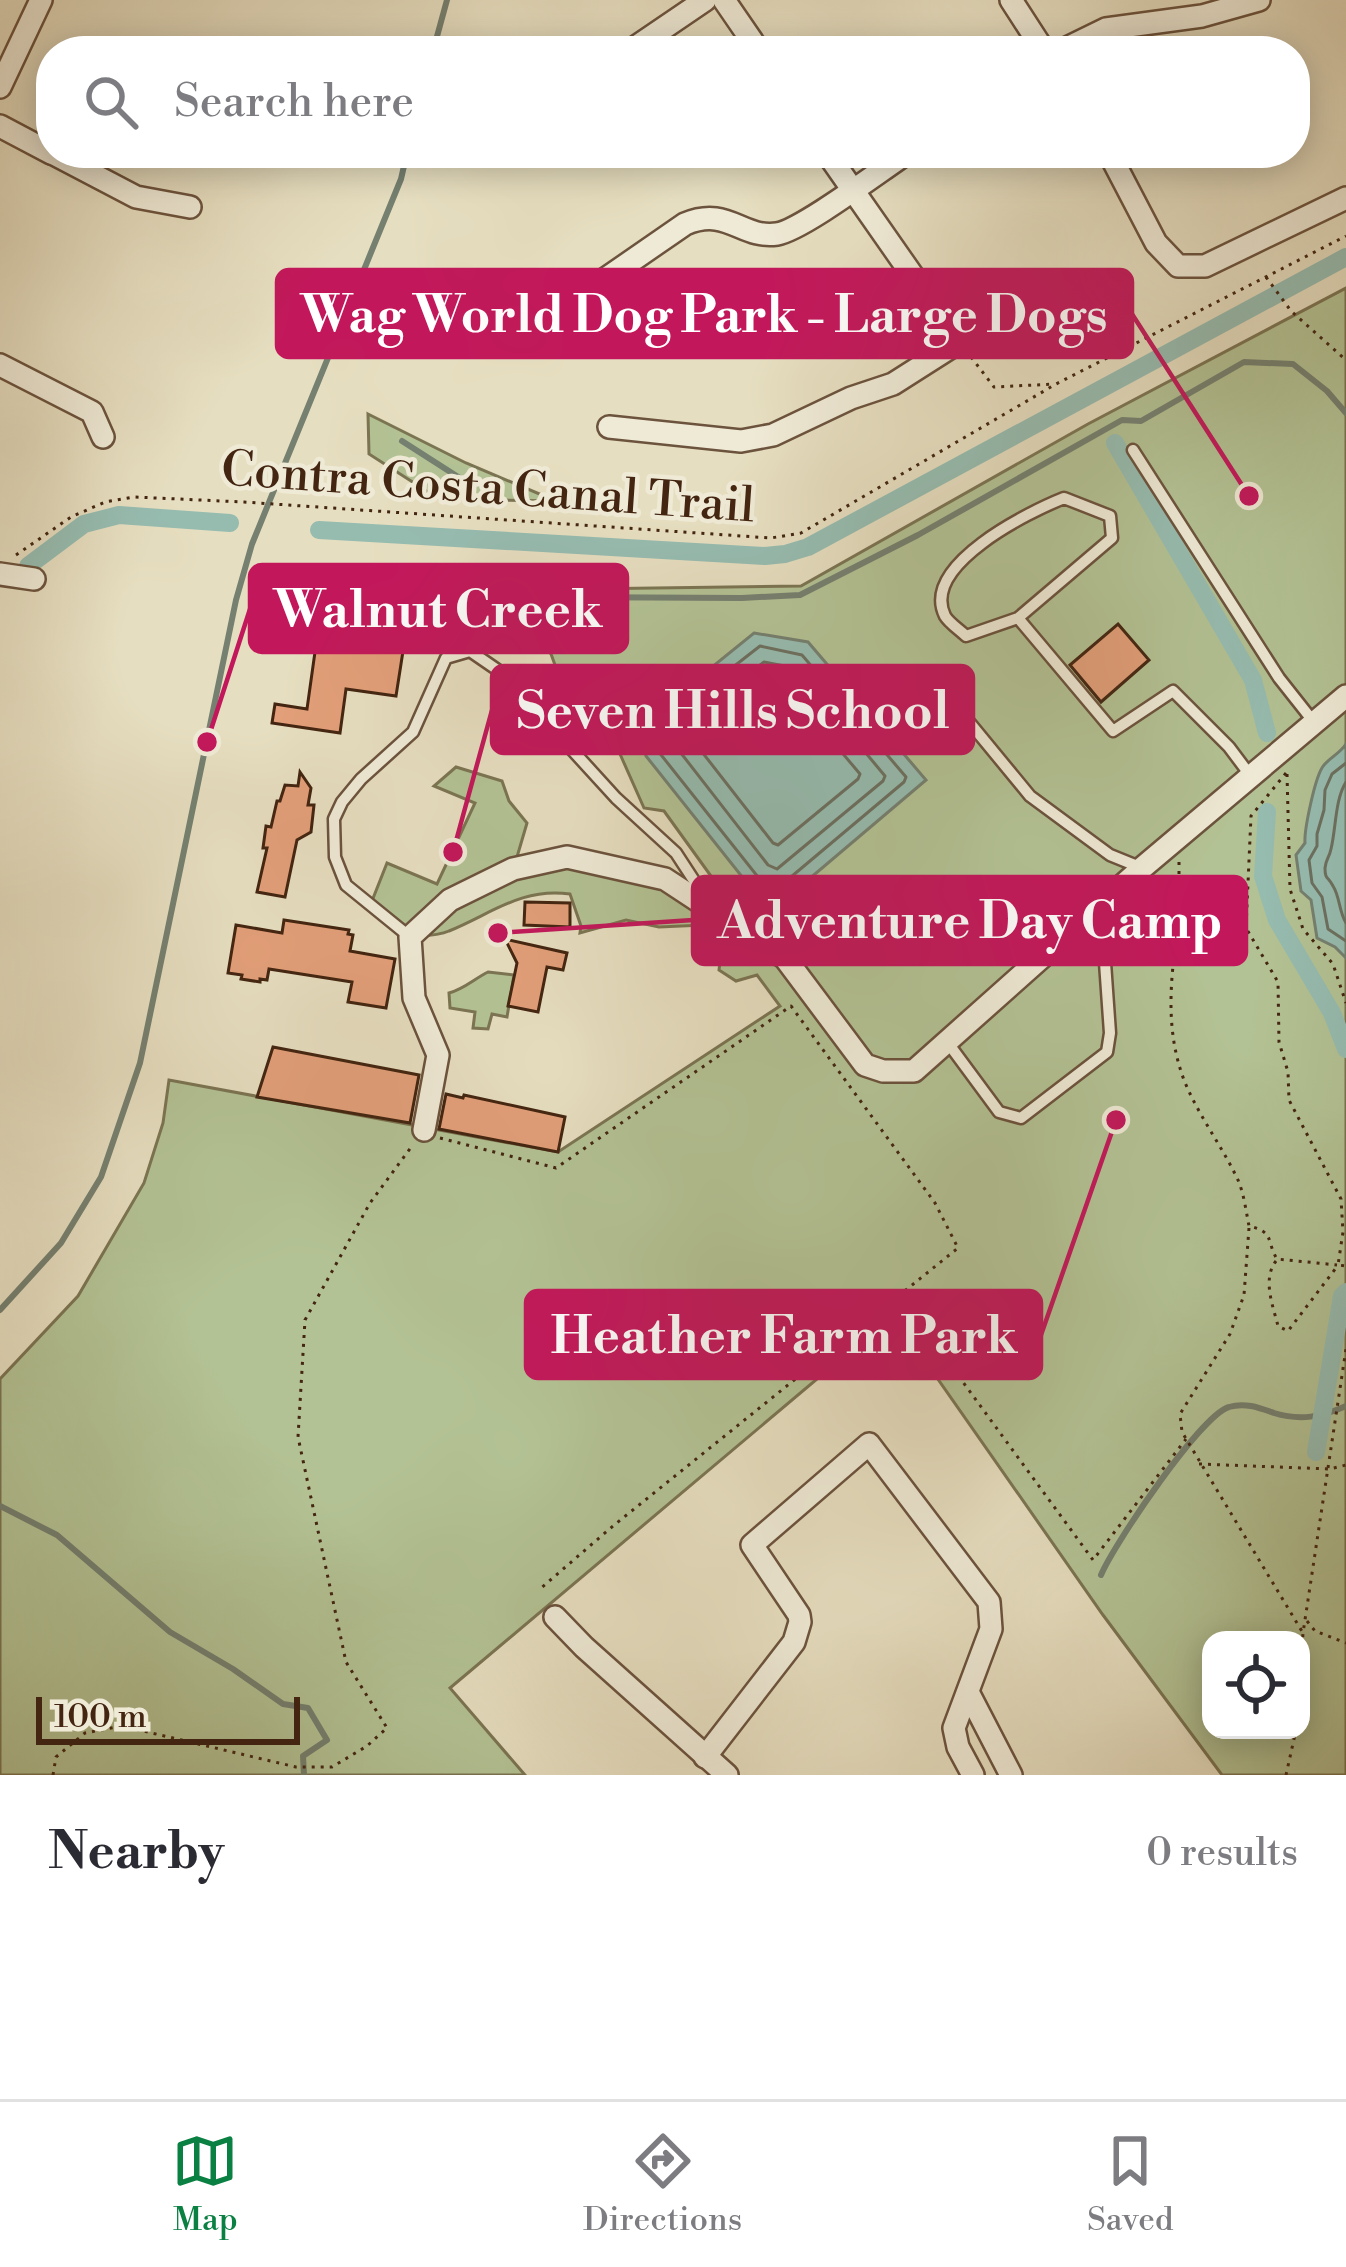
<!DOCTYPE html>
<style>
body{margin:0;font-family:"Libre Bodoni",serif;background:#f2f2f3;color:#2b2b33}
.controls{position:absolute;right:36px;bottom:36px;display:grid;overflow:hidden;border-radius:24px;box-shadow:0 6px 30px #0003}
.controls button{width:108px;height:108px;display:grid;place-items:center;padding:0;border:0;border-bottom:3px solid #e1e1e2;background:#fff;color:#2b2b33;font:60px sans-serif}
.scale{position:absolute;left:36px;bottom:30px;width:264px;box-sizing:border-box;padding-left:12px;border:6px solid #432511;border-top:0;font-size:33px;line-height:42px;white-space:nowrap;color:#432511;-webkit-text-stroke:9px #efead6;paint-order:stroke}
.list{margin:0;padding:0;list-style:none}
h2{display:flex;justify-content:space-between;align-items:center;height:156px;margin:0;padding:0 48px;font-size:51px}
h2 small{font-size:39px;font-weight:400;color:#7c7c81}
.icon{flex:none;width:66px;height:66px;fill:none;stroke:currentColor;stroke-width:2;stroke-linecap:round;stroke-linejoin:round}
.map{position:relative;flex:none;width:1346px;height:1775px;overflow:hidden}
.search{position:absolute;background:#fff;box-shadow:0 6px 30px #0003;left:36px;right:36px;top:36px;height:132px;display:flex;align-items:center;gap:30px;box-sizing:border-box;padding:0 42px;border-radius:48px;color:#7c7c81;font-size:45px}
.sheet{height:324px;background:#fff}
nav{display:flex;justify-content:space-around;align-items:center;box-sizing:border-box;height:168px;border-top:3px solid #e1e1e2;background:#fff;font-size:33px;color:#7c7c81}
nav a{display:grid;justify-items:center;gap:6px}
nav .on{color:#0b8043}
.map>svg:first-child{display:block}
.green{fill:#b3c294;stroke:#7b7452;stroke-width:3;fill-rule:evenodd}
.water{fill:#96bcb0;stroke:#758070;stroke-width:3}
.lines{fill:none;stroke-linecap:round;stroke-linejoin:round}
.shore{stroke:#6c7060;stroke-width:3}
.stream{stroke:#758070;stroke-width:6}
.canal{stroke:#96bcb0;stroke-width:18}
.building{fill:#e29f79;stroke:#432511;stroke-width:3}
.lane-casing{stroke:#6c533d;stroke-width:15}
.street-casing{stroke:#6c533d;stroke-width:26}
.path{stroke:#432511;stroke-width:3;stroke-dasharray:3 6;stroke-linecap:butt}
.lane{stroke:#efead6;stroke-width:10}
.street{stroke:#efead6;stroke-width:21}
.labels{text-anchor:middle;stroke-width:9;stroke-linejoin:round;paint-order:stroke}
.street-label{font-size:48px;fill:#432511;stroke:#efead6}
.leader{fill:none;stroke:#c2185b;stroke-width:4.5}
.callout-dot{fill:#c2185b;stroke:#efead6;stroke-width:4.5}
.callout{fill:#c2185b;stroke:#c2185b;stroke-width:4.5}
.callout-label{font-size:51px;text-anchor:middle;font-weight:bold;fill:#fff}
</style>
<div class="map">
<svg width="1346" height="1775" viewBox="0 0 1346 1775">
<rect width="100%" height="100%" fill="#e6dec0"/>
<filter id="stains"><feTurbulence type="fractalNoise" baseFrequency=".00167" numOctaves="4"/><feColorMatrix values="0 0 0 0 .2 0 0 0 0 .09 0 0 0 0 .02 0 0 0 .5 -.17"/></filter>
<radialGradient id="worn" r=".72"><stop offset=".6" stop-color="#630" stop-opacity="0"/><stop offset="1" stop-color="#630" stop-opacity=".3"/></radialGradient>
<g class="green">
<path d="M 1346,288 L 1346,1775 L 1222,1775 L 1103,1615 L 893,1315 L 450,1688 L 525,1775 L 0,1775 L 0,1379 L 78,1296 L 144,1183 L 163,1123 L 169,1080 L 558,1152 L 780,1006 L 757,975 L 736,981 L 719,970 L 722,945 L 704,925 L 659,927 L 626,920 L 580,933 L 581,926 L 570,894 C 522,887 491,914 449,931 C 438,936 423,936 410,937 L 370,906 L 387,863 L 437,884 L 475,803 L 434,786 L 456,767 L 502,781 L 509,801 L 527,823 L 514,867 L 567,857 L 665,879 L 742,919 L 664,811 L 644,808 L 616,745 L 581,736 L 551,654 L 504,590 L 801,586 L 1088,424 ZM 1211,1640 L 1301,1640 L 1301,1730 L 1211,1730 Z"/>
<polygon points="368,414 466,463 556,501 439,499 369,454"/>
<path d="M 488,972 L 514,975 L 507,1017 L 492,1014 L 488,1029 L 473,1028 L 475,1012 L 450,1008 L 449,993 C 464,989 474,979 488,972 Z"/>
</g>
<g class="water">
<polygon points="754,633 808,642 926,780 782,902 751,888 646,756 639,726"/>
<path d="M 1346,744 L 1346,958 L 1335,947 L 1317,938 L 1311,900 L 1301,891 L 1296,855 L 1305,843 C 1304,831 1315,775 1324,765 C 1331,757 1340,753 1346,744 Z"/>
</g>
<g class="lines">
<g class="shore">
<polygon points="760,646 802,655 906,777 904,782 779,887 758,877 658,751 653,734 655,728"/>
<polygon points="764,662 795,668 885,776 883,781 777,869 768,865 670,739 672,734"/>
<polygon points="769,681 785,685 860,774 858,779 778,845 773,843 695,743 697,737"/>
<polyline points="1346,763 1332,774 1325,790 1324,810 1317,834 1317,846 1309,860 1312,883 1322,897 1328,929 1346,941"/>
<path d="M 1346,782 C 1335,799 1336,829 1331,849 C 1329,859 1326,858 1325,868 C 1325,880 1328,876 1333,886 C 1340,897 1339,912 1346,923"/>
</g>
<g class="stream">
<polyline points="433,51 447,0"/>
<polyline points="402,441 466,482"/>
<polyline points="531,577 552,597 742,598 800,595 918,535 1122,420 1141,421 1244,362 1293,364 1327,391 1346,413"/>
<polyline points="0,1310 61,1243 101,1177 140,1063 236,600 252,544 401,179 407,153"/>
<polyline points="0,1506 57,1535 170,1632 233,1669 283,1704 308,1708 327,1740 303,1756 304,1775"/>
<path d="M 1101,1575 C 1114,1544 1201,1415 1229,1407 C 1245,1402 1260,1408 1274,1413 C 1300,1421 1322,1417 1346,1406"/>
</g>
<g class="canal">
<polyline points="1115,443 1253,680 1267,733"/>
<polyline points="319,530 765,556 785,554 808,547 1346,257"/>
<polyline points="28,566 84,524 119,515 230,523"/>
<polyline points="1267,812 1263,876 1277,920 1332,1013 1346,1049"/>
<polyline points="1316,1452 1342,1296 1346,1292"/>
</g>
</g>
<g class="building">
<polygon points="374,595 411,600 396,696 346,689 340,733 272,723 275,704 307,709 322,602 372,609"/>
<polygon points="1118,624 1149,660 1101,702 1070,665"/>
<polygon points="300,772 311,788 308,805 314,805 311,832 297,840 285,897 257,892 267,848 263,848 266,826 271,827 277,801 280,801 285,785 298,786"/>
<polygon points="525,902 570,903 570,927 524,925"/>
<polygon points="284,920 349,930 348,934 353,935 350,951 395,959 386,1008 348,1002 352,982 269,969 267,980 260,979 260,982 241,979 242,975 228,973 236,925 282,933"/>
<polygon points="505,939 567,953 563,970 547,967 538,1012 508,1006 517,963"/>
<polygon points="273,1047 419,1075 410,1123 257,1097"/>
<polygon points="446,1094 463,1098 464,1095 565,1117 558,1152 439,1129"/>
</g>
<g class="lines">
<defs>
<g id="lane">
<polyline points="959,342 993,333 1049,295"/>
<polyline points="1133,450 1279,678 1313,721"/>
<path d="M 1018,618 L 966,636 C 960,630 949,623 945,616 C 920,565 1029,512 1064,498 L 1110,516 L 1112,538 L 1018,618 L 1113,731 L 1173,691 L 1229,747 L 1250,775"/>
<polyline points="937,683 1030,796 1110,855 1142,868"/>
<polyline points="410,937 346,885 335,857 334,819 342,802 361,779 413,732 446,658 470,651 502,673 616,798 676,853 706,899"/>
<polyline points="948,1043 999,1112 1021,1118 1107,1052 1110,1033 1101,906"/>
</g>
<g id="street">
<polyline points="724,0 759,51"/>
<polyline points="1011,0 1044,51"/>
<polyline points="630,51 705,0"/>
<polyline points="1061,51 1106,29 1202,16 1259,0"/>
<polyline points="0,87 41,0"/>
<polyline points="0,126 51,153"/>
<polyline points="52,153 136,197 190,207"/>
<polyline points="1109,153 1156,243 1178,266 1205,266 1346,198"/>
<path d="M 530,331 L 685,224 C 728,206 741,239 777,234 C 802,230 881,170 907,153"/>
<polyline points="0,365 92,412 103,437"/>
<polyline points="609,427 741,441 773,435 851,398 893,384 959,342 827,153"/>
<polyline points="0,574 34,579"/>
<polyline points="424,1130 438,1055 414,998 410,937 450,900 513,869 567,857 665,879 785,958 865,1065 883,1071 914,1071 1142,868 1346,696"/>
<polyline points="555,1617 584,1647 727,1775"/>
<polyline points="968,1692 1011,1775"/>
<polyline points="705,1757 794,1642 800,1622 799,1615 752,1545 869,1444 989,1602 991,1629 954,1728 958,1747 973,1775"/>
</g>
</defs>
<use href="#lane" class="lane-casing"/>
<use href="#street" class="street-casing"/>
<g class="path">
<polyline points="1266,277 1291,311 1346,360"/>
<polyline points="971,357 994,387 1055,384"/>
<polyline points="16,555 71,517 105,502 134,497 244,502 771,538 801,533 1056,384 1346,236"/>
<polyline points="1286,773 1251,816 1246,928 1278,982 1279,1042 1288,1072 1289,1100 1341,1199 1343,1232 1338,1265 1346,1266"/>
<polyline points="1287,774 1290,889 1303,929 1333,964 1346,1003"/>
<polyline points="1179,862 1179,918"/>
<path d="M 1246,928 L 1206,921 L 1179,920 C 1171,974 1164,1027 1184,1080 C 1198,1115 1222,1146 1238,1180 C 1244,1194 1246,1211 1249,1226 C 1275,1232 1266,1241 1277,1259 L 1337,1265"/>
<polyline points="440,1138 556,1168 791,1006 935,1203 958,1248 613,1526 540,1589"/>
<polyline points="1249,1228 1244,1295 1230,1334 1180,1414 1182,1432 1303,1633"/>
<path d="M 1276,1261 C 1262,1279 1273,1306 1278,1326 L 1288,1331 L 1336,1268"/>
<polyline points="900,1296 1093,1560 1186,1439"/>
<polyline points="1199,1464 1330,1469 1346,1465"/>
<polyline points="1307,1621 1315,1631 1346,1643"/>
<polyline points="1301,1664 1303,1633 1346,1349"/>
<polyline points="53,1775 56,1757 85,1733 122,1726 296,1767 332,1767 367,1746 387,1728 346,1662 298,1437 305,1320 370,1203 412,1146"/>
<polyline points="1286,1775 1296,1730"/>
</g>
<use href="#lane" class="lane"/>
<use href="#street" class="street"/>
</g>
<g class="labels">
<g class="street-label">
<text transform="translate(488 486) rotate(4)" y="17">Contra Costa Canal Trail</text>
</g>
</g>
<path class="leader" d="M1249 496L1132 314M207 742L250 609M453 852L492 710M498 933L693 920M1116 1120L1041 1335"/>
<g class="callout-dot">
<circle cx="1249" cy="496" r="12"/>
<circle cx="207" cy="742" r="12"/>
<circle cx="453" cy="852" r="12"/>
<circle cx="498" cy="933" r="12"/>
<circle cx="1116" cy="1120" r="12"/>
</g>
<g class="callout">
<rect x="277" y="270" width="855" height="87" rx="12"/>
<rect x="250" y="565" width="377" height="87" rx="12"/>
<rect x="492" y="666" width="481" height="87" rx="12"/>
<rect x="693" y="877" width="553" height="87" rx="12"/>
<rect x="526" y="1291" width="515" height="87" rx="12"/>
</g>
<g class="callout-label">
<text x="704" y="332">Wag World Dog Park - Large Dogs</text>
<text x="438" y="627">Walnut Creek</text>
<text x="733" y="728">Seven Hills School</text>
<text x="970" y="938">Adventure Day Camp</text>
<text x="784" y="1353">Heather Farm Park</text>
</g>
<rect width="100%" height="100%" filter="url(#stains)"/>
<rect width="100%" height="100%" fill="url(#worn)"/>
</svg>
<div class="controls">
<button><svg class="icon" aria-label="locate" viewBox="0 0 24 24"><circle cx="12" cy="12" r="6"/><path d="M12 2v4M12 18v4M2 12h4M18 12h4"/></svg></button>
</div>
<div class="scale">100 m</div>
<div class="search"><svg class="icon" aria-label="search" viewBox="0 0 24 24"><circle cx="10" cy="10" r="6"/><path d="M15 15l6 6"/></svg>Search here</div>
</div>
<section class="sheet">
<h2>Nearby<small>0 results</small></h2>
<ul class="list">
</ul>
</section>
<nav>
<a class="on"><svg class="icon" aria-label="map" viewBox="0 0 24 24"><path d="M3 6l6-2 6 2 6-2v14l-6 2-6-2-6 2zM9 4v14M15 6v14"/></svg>Map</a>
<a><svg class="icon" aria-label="directions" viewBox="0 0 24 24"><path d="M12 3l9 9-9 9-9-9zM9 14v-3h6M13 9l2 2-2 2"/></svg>Directions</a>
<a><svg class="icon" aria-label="saved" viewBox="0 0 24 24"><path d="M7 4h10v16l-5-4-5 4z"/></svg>Saved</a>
</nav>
